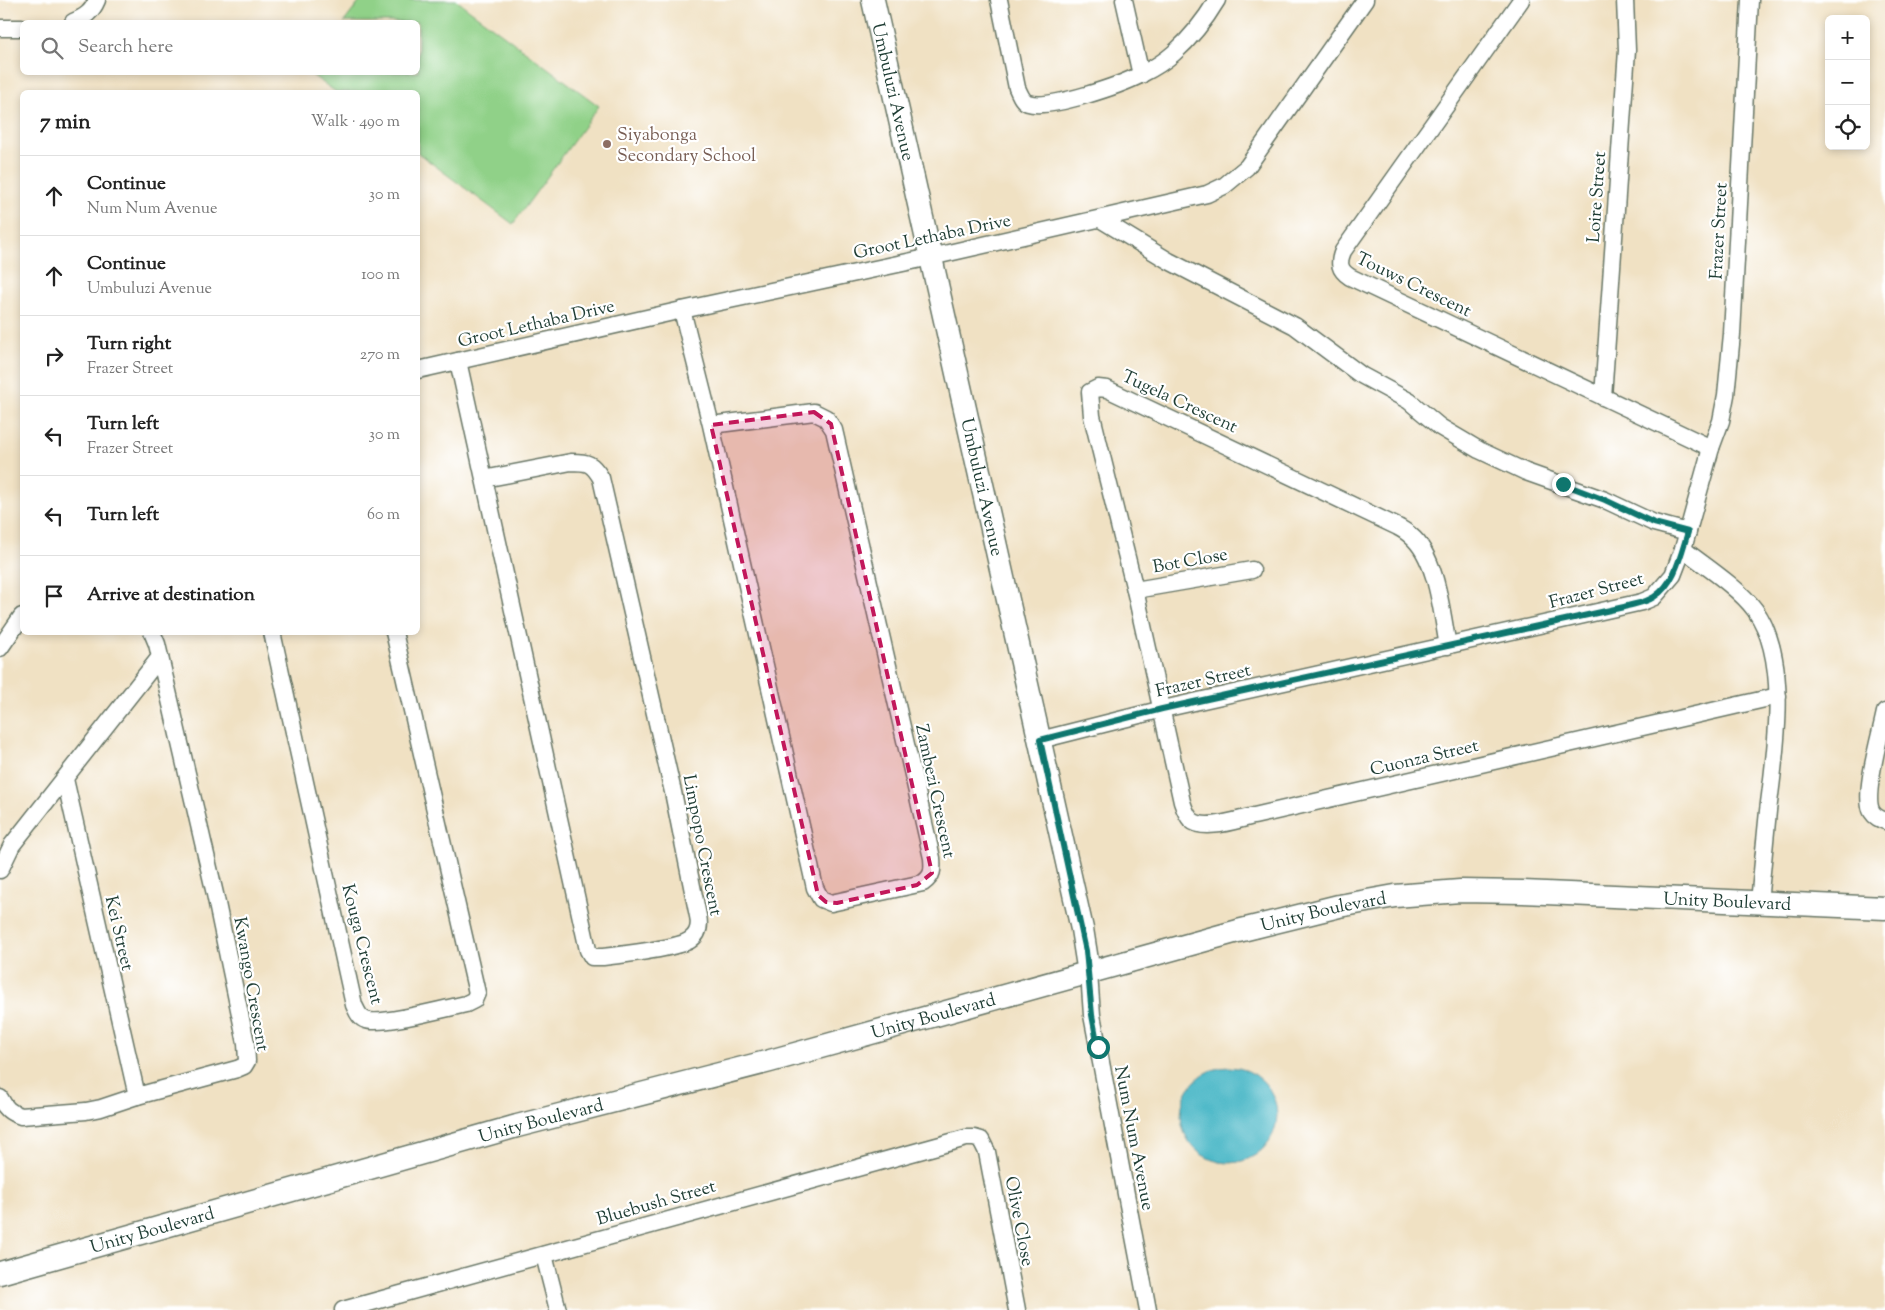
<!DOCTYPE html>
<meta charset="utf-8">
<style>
body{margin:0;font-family:"Sorts Mill Goudy",serif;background:#f6f6f6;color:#222}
.controls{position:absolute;right:15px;top:15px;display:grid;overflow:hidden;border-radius:8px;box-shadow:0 2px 8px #0003}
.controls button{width:45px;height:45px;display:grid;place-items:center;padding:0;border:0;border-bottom:1px solid #e0e0e0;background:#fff;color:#222;font:25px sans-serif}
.stop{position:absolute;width:15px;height:15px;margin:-11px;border:4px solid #0f766e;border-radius:50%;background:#fff}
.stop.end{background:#0f766e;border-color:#fff;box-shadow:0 1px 5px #0008}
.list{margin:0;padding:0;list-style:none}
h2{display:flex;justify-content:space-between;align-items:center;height:65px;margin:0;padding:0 20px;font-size:21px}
h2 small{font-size:16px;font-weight:400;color:#767676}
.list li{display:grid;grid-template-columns:32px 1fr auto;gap:15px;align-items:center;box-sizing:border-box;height:80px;padding:0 20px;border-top:1px solid #e0e0e0}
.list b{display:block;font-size:19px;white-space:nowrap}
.list p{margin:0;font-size:16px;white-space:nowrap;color:#767676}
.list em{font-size:16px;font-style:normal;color:#767676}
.icon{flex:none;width:28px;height:28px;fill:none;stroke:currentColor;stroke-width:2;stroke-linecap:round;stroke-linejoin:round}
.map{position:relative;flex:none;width:1885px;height:1310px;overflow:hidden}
.search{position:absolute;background:#fff;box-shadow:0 2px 8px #0003;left:20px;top:20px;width:400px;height:55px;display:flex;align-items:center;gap:12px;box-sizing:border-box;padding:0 18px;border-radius:8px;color:#767676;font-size:19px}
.panel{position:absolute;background:#fff;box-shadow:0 2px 8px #0003;left:20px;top:90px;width:400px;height:545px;border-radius:8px}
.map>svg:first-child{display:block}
.pitch{fill:#90d188;stroke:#58875e}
.water{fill:#4cb8c7;stroke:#367a7e}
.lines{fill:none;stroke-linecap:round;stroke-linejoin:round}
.street-casing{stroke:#687666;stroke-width:19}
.secondary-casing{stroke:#687666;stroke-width:25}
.street{stroke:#fff;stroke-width:16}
.secondary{stroke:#fff;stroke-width:22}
.route{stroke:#0f766e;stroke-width:6}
.marked{fill:#c2185b;fill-opacity:0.2;stroke:#c2185b;stroke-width:4;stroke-dasharray:10 6;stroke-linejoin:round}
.education-dot{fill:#8d6e63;stroke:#fff;stroke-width:2}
.labels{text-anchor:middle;stroke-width:4.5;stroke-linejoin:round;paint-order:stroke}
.street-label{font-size:18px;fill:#1f3d34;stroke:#fff}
.education-label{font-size:18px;fill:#785e54;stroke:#fff;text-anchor:start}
</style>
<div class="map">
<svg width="1885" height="1310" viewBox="0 0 1885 1310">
<rect width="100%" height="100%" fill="#fff"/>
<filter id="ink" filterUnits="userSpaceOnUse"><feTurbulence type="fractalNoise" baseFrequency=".02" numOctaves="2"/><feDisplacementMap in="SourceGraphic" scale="10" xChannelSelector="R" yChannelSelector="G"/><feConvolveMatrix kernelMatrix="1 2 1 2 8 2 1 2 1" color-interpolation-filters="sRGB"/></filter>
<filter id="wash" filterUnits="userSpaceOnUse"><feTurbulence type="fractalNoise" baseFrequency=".0096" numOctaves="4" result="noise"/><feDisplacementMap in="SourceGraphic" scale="20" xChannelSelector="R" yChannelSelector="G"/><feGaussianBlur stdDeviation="1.12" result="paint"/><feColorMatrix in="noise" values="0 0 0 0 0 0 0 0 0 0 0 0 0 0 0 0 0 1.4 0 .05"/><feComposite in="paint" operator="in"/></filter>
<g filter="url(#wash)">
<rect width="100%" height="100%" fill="#f0e1c3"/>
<polygon class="pitch" points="361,0 456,0 599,106 513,224 418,153 418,92 336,92 309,73 418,72 418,22 344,22"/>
<circle class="water" cx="1229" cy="1115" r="48"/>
</g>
<g filter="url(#ink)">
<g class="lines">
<defs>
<g id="street">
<path d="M 999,0 L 1017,88 C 1020,94 1022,101 1028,103 C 1050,110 1121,85 1142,74 C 1152,69 1165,61 1174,53 C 1191,38 1205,20 1217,0"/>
<polyline points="1124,0 1141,75"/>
<path d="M 1521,0 L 1343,251 C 1338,263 1339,270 1350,277 L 1711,448"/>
<path d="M 73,22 C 85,17 92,12 97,0"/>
<polyline points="0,28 22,28"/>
<polyline points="1100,219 1169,261 1295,326 1361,375 1409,401 1440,427 1479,450 1526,472 1605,500 1654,523 1688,532"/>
<path d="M 682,310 L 711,425 L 815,888 L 821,899 L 831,903 L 923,883 C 933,876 933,870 932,858 L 834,430 L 826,418 L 814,412 L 711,425"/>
<path d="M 458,361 L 588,950 L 592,957 L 603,957 C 620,955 679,948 690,940 C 699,934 700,925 698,916 L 673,792 L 601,478 C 592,463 588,462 571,462 L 484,479"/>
<polyline points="418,370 682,310 931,257 1207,194 1224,186 1247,167 1365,0"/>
<polyline points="1603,397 1627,50 1625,0"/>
<path d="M 1683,549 C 1705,566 1739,588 1755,610 C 1791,660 1775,754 1768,811 C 1765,841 1762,872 1759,902"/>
<polyline points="1135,590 1252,570"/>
<path d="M 272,632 L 354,1005 C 357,1011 359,1018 366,1020 C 380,1026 447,1008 466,1004 L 474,1000 L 477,993 L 394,632"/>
<path d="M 1448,646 C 1442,615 1437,557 1411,536 C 1407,532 1403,530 1398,527 L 1107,389 L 1098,388 L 1090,392 L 1092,416 L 1135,590 L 1182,802 C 1184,808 1187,816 1191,820 C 1204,832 1239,819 1254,816 L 1778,696"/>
<polyline points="0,648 22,616"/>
<path d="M 1885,712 C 1881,733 1862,796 1872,812 C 1875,817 1880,819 1885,821"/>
<polyline points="1040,740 1163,709 1642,602 1654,597 1673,575 1683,549 1711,448 1721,421 1726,395 1732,334 1750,0"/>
<polyline points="65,779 137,1096"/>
<polyline points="0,870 12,845 160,657"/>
<polyline points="1089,973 1092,1015 1148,1310"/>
<path d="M 0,1098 C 5,1108 10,1113 21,1116 L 86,1111 L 101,1108 L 137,1096 L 237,1069 L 244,1066 L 247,1061 L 246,1043 L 215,894 L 157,644 L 152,632"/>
<polyline points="544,1255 558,1310"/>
<polyline points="343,1310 966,1138 974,1138 981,1140 987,1152 1017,1310"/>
</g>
<g id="secondary">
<path id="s1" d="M 873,0 L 1082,929 L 1089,973"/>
<path id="s2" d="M 0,1273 L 517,1126 L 770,1061 L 1238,931 L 1339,906 L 1395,896 L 1460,891 L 1523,892 L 1885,908"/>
</g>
</defs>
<use href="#street" class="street-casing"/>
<use href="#secondary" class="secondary-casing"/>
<use href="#street" class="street"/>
<use href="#secondary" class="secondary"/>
</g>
</g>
<g class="lines" filter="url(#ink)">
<path class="route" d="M 1098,1047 L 1092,1015 L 1086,951 L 1040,740 L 1162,709 L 1624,607 C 1633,604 1645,603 1654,597 C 1675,584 1681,554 1688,532 L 1654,523 L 1605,500 L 1563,484"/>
</g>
<path class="marked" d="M 814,412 L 831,424 L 932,873 L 917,885 L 837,903 L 826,902 L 818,895 L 711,425 Z"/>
<circle class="education-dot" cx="607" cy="144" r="5"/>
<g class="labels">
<g class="street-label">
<text dy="6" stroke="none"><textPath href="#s1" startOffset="94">Umbuluzi Avenue</textPath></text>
<text transform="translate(1596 197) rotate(-86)" y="6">Loire Street</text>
<text transform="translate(1718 231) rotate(-87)" y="6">Frazer Street</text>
<text transform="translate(932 236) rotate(-12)" y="6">Groot Lethaba Drive</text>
<text transform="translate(1414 284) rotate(26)" y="6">Touws Crescent</text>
<text transform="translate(536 323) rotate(-13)" y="6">Groot Lethaba Drive</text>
<text transform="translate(1180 401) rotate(25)" y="6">Tugela Crescent</text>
<text dy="6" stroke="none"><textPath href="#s1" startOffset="499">Umbuluzi Avenue</textPath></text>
<text transform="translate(1190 560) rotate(-10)" y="6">Bot Close</text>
<text transform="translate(1596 590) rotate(-15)" y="6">Frazer Street</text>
<text transform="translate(1203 680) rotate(-13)" y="6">Frazer Street</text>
<text transform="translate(1424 757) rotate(-13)" y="6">Cuonza Street</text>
<text transform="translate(936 791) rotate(78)" y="6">Zambezi Crescent</text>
<text transform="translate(703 845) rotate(79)" y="6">Limpopo Crescent</text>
<text dy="6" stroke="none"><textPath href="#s2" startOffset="1778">Unity Boulevard</textPath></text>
<text dy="6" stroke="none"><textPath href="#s2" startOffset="1372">Unity Boulevard</textPath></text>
<text transform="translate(120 933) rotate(77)" y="6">Kei Street</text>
<text transform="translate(363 944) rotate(76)" y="6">Kouga Crescent</text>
<text transform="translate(252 984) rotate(80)" y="6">Kwango Crescent</text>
<text dy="6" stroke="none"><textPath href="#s2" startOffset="968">Unity Boulevard</textPath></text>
<text dy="6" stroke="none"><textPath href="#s2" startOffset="562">Unity Boulevard</textPath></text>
<text transform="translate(1135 1138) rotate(79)" y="6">Num Num Avenue</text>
<text transform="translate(656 1202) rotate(-16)" y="6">Bluebush Street</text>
<text transform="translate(1020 1221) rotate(79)" y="6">Olive Close</text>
<text dy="6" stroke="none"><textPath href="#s2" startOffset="158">Unity Boulevard</textPath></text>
</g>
<g class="education-label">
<text x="617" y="140">Siyabonga<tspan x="617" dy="21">Secondary School</tspan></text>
</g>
</g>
</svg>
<div class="controls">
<button>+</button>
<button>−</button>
<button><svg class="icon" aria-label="locate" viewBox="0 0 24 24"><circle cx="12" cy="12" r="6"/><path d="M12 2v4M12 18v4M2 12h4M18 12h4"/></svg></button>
</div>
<div class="stop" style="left:1098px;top:1047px"></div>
<div class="stop end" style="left:1563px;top:484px"></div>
<div class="search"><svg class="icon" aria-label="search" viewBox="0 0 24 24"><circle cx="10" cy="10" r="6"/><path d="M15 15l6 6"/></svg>Search here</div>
<section class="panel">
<h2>7 min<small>Walk · 490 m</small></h2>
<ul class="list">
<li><svg class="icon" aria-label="ahead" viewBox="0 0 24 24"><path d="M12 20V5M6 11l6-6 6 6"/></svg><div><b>Continue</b><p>Num Num Avenue</p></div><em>30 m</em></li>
<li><svg class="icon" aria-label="ahead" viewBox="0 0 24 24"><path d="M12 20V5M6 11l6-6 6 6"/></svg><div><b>Continue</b><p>Umbuluzi Avenue</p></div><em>100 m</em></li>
<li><svg class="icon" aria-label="right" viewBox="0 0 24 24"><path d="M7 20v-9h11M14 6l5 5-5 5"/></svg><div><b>Turn right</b><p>Frazer Street</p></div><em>270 m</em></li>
<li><svg class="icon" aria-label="left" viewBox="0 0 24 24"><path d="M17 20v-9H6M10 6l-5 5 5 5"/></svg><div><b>Turn left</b><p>Frazer Street</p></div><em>30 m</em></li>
<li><svg class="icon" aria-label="left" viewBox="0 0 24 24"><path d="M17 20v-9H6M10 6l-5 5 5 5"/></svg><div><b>Turn left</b></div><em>60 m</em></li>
<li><svg class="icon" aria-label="arrive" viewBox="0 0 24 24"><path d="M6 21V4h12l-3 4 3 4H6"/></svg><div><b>Arrive at destination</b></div></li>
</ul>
</section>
</div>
